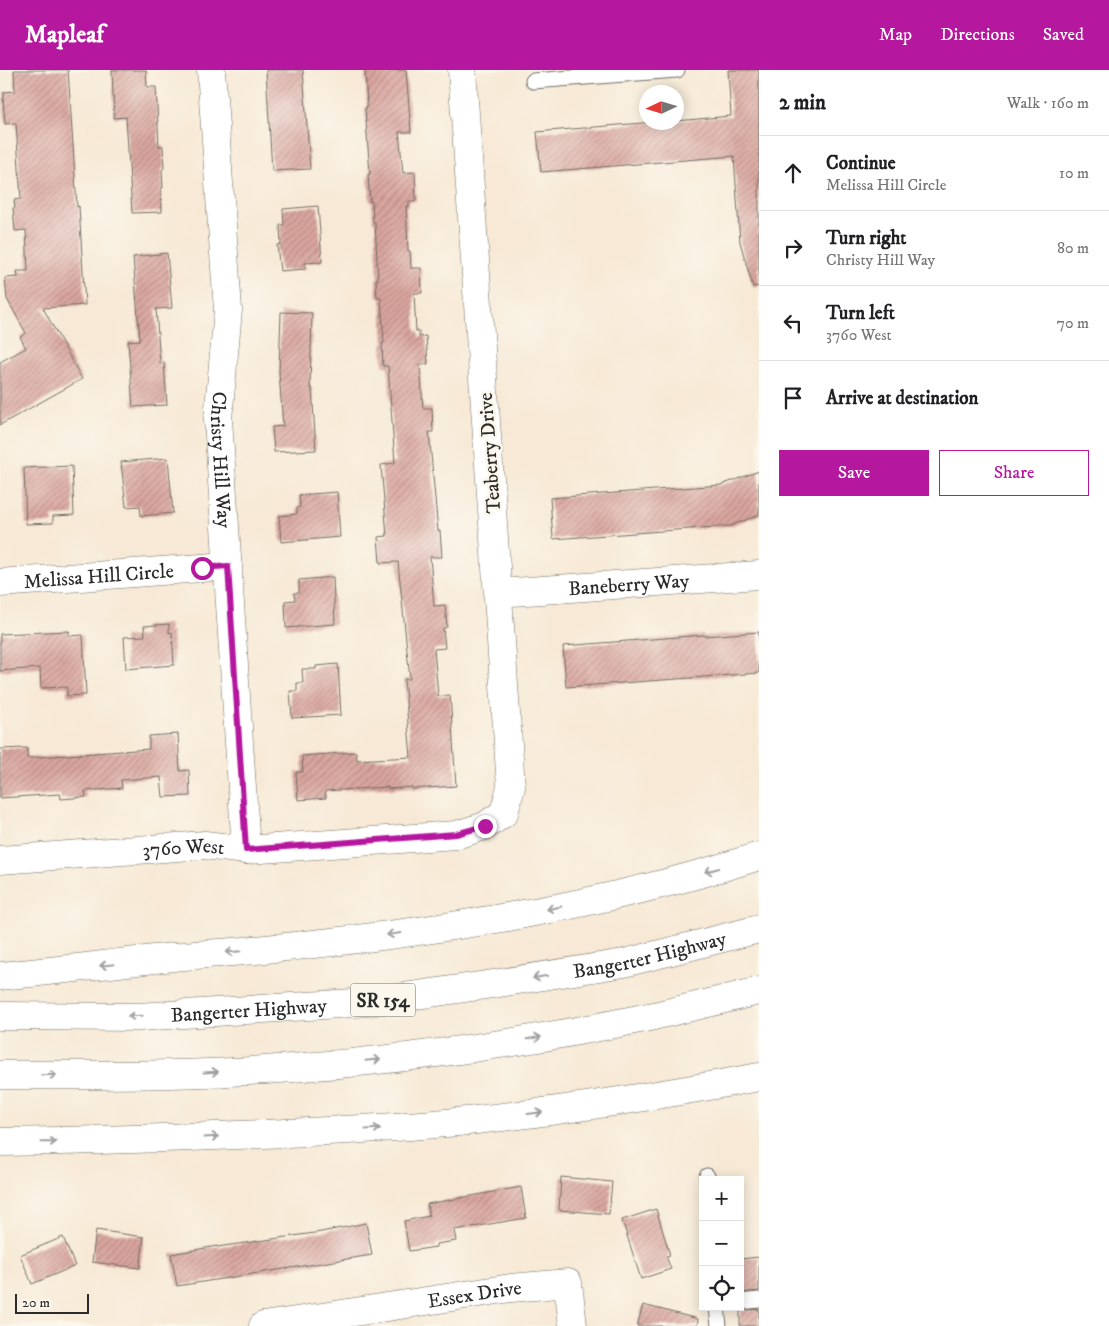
<!DOCTYPE html>
<meta charset="utf-8">
<style>
body{margin:0;font-family:"IM FELL DW Pica",serif;background:#f2f2f2;color:#202124}
.controls{position:absolute;right:15px;bottom:15px;display:grid;overflow:hidden;border-radius:0px;box-shadow:0 2px 12px #0003}
.controls button{width:45px;height:45px;display:grid;place-items:center;padding:0;border:0;border-bottom:1px solid #e0e0e0;background:#fff;color:#202124;font:25px sans-serif}
.compass{position:absolute;left:639px;top:15px;width:45px;height:45px;border-radius:50%;background:#fff;box-shadow:0 2px 12px #0003;rotate:266deg}
.scale{position:absolute;left:15px;bottom:12px;width:74px;box-sizing:border-box;padding-left:5px;border:2px solid #2b2b2b;border-top:0;font-size:14px;line-height:18px;white-space:nowrap;color:#2b2b2b;-webkit-text-stroke:4px #fbf7ec;paint-order:stroke}
.stop{position:absolute;width:15px;height:15px;margin:-11px;border:4px solid #b5179e;border-radius:50%;background:#fff}
.stop.end{background:#b5179e;border-color:#fff;box-shadow:0 1px 5px #0008}
.list{margin:0;padding:0;list-style:none}
h2{display:flex;justify-content:space-between;align-items:center;height:65px;margin:0;padding:0 20px;font-size:21px}
h2 small{font-size:16px;font-weight:400;color:#757577}
.list li{display:grid;grid-template-columns:32px 1fr auto;gap:15px;align-items:center;box-sizing:border-box;height:75px;padding:0 20px;border-top:1px solid #e0e0e0}
.list b{display:block;font-size:19px;white-space:nowrap}
.list p{margin:0;font-size:16px;white-space:nowrap;color:#757577}
.list em{font-size:16px;font-style:normal;color:#757577}
.actions{display:flex;gap:10px;padding:15px 20px}
.actions a{flex:1;padding:11px 0;border:1px solid #b5179e;border-radius:0px;text-align:center;font-size:18px;color:#b5179e}
.actions .main{background:#b5179e;color:#fff}
.icon{flex:none;width:28px;height:28px;fill:none;stroke:currentColor;stroke-width:2;stroke-linecap:round;stroke-linejoin:round}
.map{position:relative;flex:none;width:759px;height:1256px;overflow:hidden}
header{display:flex;align-items:center;gap:30px;box-sizing:border-box;height:70px;padding:0 25px;background:#b5179e;color:#fff}
header strong{font-size:24px}
nav{display:flex;gap:28px;margin-inline-start:auto;font-size:18px}
main{display:flex}
aside{flex:1;background:#fff}
.map>svg:first-child{display:block}
.building{fill:url(#building-hatch)}
.lines{fill:none;stroke-linecap:round;stroke-linejoin:round}
.lane-casing{stroke:#726e66;stroke-width:17}
.street-casing{stroke:#726e66;stroke-width:29}
.highway-casing{stroke:#726e66;stroke-width:29}
.lane{stroke:#fff;stroke-width:15}
.street{stroke:#fff;stroke-width:28}
.highway{stroke:#fff;stroke-width:28}
.oneway{stroke:#a0a0a0}
.route{stroke:#b5179e;stroke-width:6}
.labels{text-anchor:middle;stroke-width:5;stroke-linejoin:round;paint-order:stroke}
.shield{fill:#fbf7ec;stroke:#696865;stroke-width:1}
.shield-label{font-size:19px;font-weight:bold;fill:#2b2b2b}
.street-label{font-size:20px;fill:#2b2b2b;stroke:#fbf7ec}
</style>
<header>
<strong>Mapleaf</strong>
<nav><a>Map</a><a>Directions</a><a>Saved</a></nav>
</header>
<main>
<div class="map">
<svg width="759" height="1256" viewBox="0 0 759 1256">
<defs>
<pattern id="building-hatch" width="6" height="6" patternUnits="userSpaceOnUse" patternTransform="scale(1.25)"><rect width="6" height="6" fill="#daa69f"/><path d="M-1 1l2-2M0 6l6-6M5 7l2-2" fill="none" stroke="#b18782"/></pattern>
</defs>
<rect width="100%" height="100%" fill="#fbf7ec"/>
<filter id="ink" filterUnits="userSpaceOnUse"><feTurbulence type="fractalNoise" baseFrequency=".02" numOctaves="2"/><feDisplacementMap in="SourceGraphic" scale="10" xChannelSelector="R" yChannelSelector="G"/><feConvolveMatrix kernelMatrix="1 2 1 2 8 2 1 2 1" color-interpolation-filters="sRGB"/></filter>
<filter id="wash" filterUnits="userSpaceOnUse"><feTurbulence type="fractalNoise" baseFrequency=".0096" numOctaves="4" result="noise"/><feDisplacementMap in="SourceGraphic" scale="20" xChannelSelector="R" yChannelSelector="G"/><feGaussianBlur stdDeviation="1.12" result="paint"/><feColorMatrix in="noise" values="0 0 0 0 0 0 0 0 0 0 0 0 0 0 0 0 0 1.4 0 .05"/><feComposite in="paint" operator="in"/></filter>
<g filter="url(#wash)">
<rect width="100%" height="100%" fill="#f7e9d5"/>
<g id="blocks">
<g class="building">
<polygon points="14,0 68,0 77,137 79,136 85,235 43,238 82,309 0,355 0,292 26,278 20,267 26,263 7,229 5,208 18,207 17,201 28,201 26,160 15,161 13,138 15,138 14,130 21,129 16,53 5,54 3,28 4,28 4,22 15,21"/>
<polygon points="112,0 146,0 147,17 156,17 159,76 163,76 164,98 162,100 163,118 161,118 162,142 132,143 126,47 114,48"/>
<polygon points="266,0 303,0 310,99 272,101"/>
<polygon points="365,0 406,0 411,62 399,62 403,103 415,102 416,131 409,131 409,136 406,136 408,181 410,181 411,198 421,198 422,223 414,223 416,261 419,261 419,267 426,266 428,294 420,294 423,338 432,338 433,362 429,362 438,461 440,461 442,487 430,487 434,536 445,535 447,557 443,558 445,578 434,579 438,626 450,625 456,716 412,719 412,717 388,719 388,717 325,721 326,728 298,730 296,702 303,702 302,686 356,682 357,690 411,687 404,609 410,609 398,492 380,493 378,467 387,466 381,395 395,393 388,296 383,296 382,273 384,273 381,228 377,228 376,209 378,209 375,152 373,152 372,131 370,132 368,105 370,104 365,38 367,38"/>
<polygon points="728,0 759,0 759,216 753,217 740,172 734,86 541,102 537,62 654,52 676,52 676,51 731,46"/>
<polygon points="318,136 322,192 305,193 305,199 280,201 277,175 281,174 280,155 284,155 283,139"/>
<polygon points="167,183 172,238 156,239 160,293 164,292 167,335 133,337 128,271 140,270 133,187"/>
<polygon points="281,242 312,243 310,318 312,318 316,380 274,382 272,357 283,356 279,302"/>
<polygon points="168,388 173,443 141,446 140,436 126,437 121,392"/>
<polygon points="72,396 74,445 53,446 53,453 26,454 24,398"/>
<polygon points="759,401 759,445 730,456 553,469 550,428 721,415"/>
<polygon points="337,422 340,467 281,472 279,446 297,444 297,438 300,437 299,425"/>
<polygon points="333,507 335,554 286,558 285,531 295,530 294,523 299,523 299,510"/>
<polygon points="169,554 169,563 172,562 174,595 126,599 124,567 145,566 144,556"/>
<polygon points="69,561 69,566 83,565 86,625 67,626 67,617 41,618 40,598 0,601 0,564"/>
<polygon points="759,562 759,603 566,617 563,576 704,565 704,566"/>
<polygon points="338,594 341,645 292,648 290,621 297,621 297,613 303,613 302,599 316,599 316,596"/>
<polygon points="178,664 180,701 189,700 190,726 163,727 161,707 121,710 122,718 85,721 86,727 61,729 60,724 0,728 0,679 27,678 27,688 149,679 149,666"/>
<polygon points="561,1107 612,1112 609,1144 559,1140"/>
<polygon points="521,1117 526,1148 454,1160 456,1171 436,1174 436,1177 409,1181 404,1151 429,1146 427,1134"/>
<polygon points="656,1139 670,1185 666,1186 671,1199 641,1209 622,1150"/>
<polygon points="366,1153 372,1185 177,1216 171,1184 217,1176 217,1177 321,1162"/>
<polygon points="96,1160 144,1167 140,1198 92,1192"/>
<polygon points="63,1167 75,1196 32,1214 20,1185"/>
<polygon points="759,1187 759,1221 740,1223 740,1189"/>
<polygon points="643,1235 698,1249 697,1256 637,1256"/>
<polygon points="759,1239 759,1256 740,1256 740,1241"/>
</g>
</g>
</g>
<g filter="url(#ink)">
<use href="#blocks" fill-opacity="0" stroke="#726e66" stroke-width="1"/>
<g class="lines">
<defs>
<g id="lane">
<polyline points="533,11 677,0"/>
<polyline points="707,1106 707,1110"/>
<polyline points="740,1232 759,1230"/>
<polyline points="717,1237 719,1256"/>
</g>
<g id="street">
<path id="s1" d="M 211,0 L 228,240 L 218,349 L 246,780"/>
<path id="s2" d="M 0,513 L 228,496"/>
<path id="s3" d="M 499,523 L 759,505"/>
<path id="s4" d="M 0,790 L 205,775 L 246,780 L 456,765 L 485,756 L 504,743 L 511,717 L 462,0"/>
<path id="s5" d="M 263,1256 L 511,1218 L 568,1213 L 573,1256"/>
</g>
<g id="highway">
<path d="M 0,906 C 58,901 115,893 173,887 C 204,884 235,882 266,879 C 430,863 602,837 759,786"/>
<path id="s6" d="M 0,946 L 138,947 L 369,932 L 493,914 L 624,893 L 759,859"/>
<path d="M 0,1005 C 97,1005 195,1006 292,998 C 414,989 535,971 654,946 C 689,938 724,929 759,921"/>
<path d="M 0,1072 C 88,1071 176,1068 264,1064 C 332,1061 400,1058 467,1051 C 565,1041 662,1025 759,1007"/>
</g>
</defs>
<use href="#lane" class="lane-casing"/>
<use href="#street" class="street-casing"/>
<use href="#highway" class="highway-casing"/>
<use href="#lane" class="lane"/>
<use href="#street" class="street"/>
<use href="#highway" class="highway"/>
</g>
<defs><path id="oneway-shaft" d="M-6 0H5M1.5-3L5.5 0L1.5 3" fill="none" stroke-width="1.6" stroke-linecap="round" stroke-linejoin="round" transform="scale(1.25)"/></defs>
<g class="oneway">
<use href="#oneway-shaft" transform="translate(712 800) rotate(164)"/>
<use href="#oneway-shaft" transform="translate(554 838) rotate(169)"/>
<use href="#oneway-shaft" transform="translate(394 864) rotate(172)"/>
<use href="#oneway-shaft" transform="translate(233 882) rotate(175)"/>
<use href="#oneway-shaft" transform="translate(107 895) rotate(174)"/>
<use href="#oneway-shaft" transform="translate(540 907) rotate(171)"/>
<use href="#oneway-shaft" transform="translate(135 946) rotate(179)"/>
<use href="#oneway-shaft" transform="translate(534 968) rotate(-9)"/>
<use href="#oneway-shaft" transform="translate(373 990) rotate(-6)"/>
<use href="#oneway-shaft" transform="translate(211 1002) rotate(-3)"/>
<use href="#oneway-shaft" transform="translate(49 1005)"/>
<use href="#oneway-shaft" transform="translate(535 1043) rotate(-7)"/>
<use href="#oneway-shaft" transform="translate(373 1059) rotate(-3)"/>
<use href="#oneway-shaft" transform="translate(211 1067) rotate(-3)"/>
<use href="#oneway-shaft" transform="translate(49 1072) rotate(-1)"/>
</g>
</g>
<g class="lines" filter="url(#ink)">
<polyline class="route" points="202,498 228,496 246,780 456,764 485,756"/>
</g>
<g class="labels">
<rect class="shield" x="350.5" y="913.5" width="65" height="33" rx="4"/>
<g class="shield-label">
<text x="383" y="937">SR 154</text>
</g>
<g class="street-label">
<text transform="translate(489 383) rotate(-94)" y="7">Teaberry Drive</text>
<text dy="7" stroke="none"><textPath href="#s1" startOffset="391">Christy Hill Way</textPath></text>
<text dy="7" stroke="none"><textPath href="#s2" startOffset="99">Melissa Hill Circle</textPath></text>
<text dy="7" stroke="none"><textPath href="#s3" startOffset="130">Baneberry Way</textPath></text>
<text dy="7" stroke="none"><textPath href="#s4" startOffset="184">3760 West</textPath></text>
<text dy="7" stroke="none"><textPath href="#s6" startOffset="654">Bangerter Highway</textPath></text>
<text dy="7" stroke="none"><textPath href="#s6" startOffset="249">Bangerter Highway</textPath></text>
<text dy="7" stroke="none"><textPath href="#s5" startOffset="214">Essex Drive</textPath></text>
</g>
</g>
</svg>
<div class="controls">
<button>+</button>
<button>−</button>
<button><svg class="icon" aria-label="locate" viewBox="0 0 24 24"><circle cx="12" cy="12" r="6"/><path d="M12 2v4M12 18v4M2 12h4M18 12h4"/></svg></button>
</div>
<svg class="compass" viewBox="-18 -18 36 36"><path d="M0-13l5 13h-10z" fill="#e53935"/><path d="M0 13l5-13h-10z" fill="#757577"/></svg>
<div class="scale">20 m</div>
<div class="stop" style="left:202px;top:498px"></div>
<div class="stop end" style="left:485px;top:756px"></div>
</div>
<aside>
<h2>2 min<small>Walk · 160 m</small></h2>
<ul class="list">
<li><svg class="icon" aria-label="ahead" viewBox="0 0 24 24"><path d="M12 20V5M6 11l6-6 6 6"/></svg><div><b>Continue</b><p>Melissa Hill Circle</p></div><em>10 m</em></li>
<li><svg class="icon" aria-label="right" viewBox="0 0 24 24"><path d="M7 20v-9h11M14 6l5 5-5 5"/></svg><div><b>Turn right</b><p>Christy Hill Way</p></div><em>80 m</em></li>
<li><svg class="icon" aria-label="left" viewBox="0 0 24 24"><path d="M17 20v-9H6M10 6l-5 5 5 5"/></svg><div><b>Turn left</b><p>3760 West</p></div><em>70 m</em></li>
<li><svg class="icon" aria-label="arrive" viewBox="0 0 24 24"><path d="M6 21V4h12l-3 4 3 4H6"/></svg><div><b>Arrive at destination</b></div></li>
</ul>
<div class="actions"><a class="main">Save</a><a>Share</a></div>
</aside>
</main>
